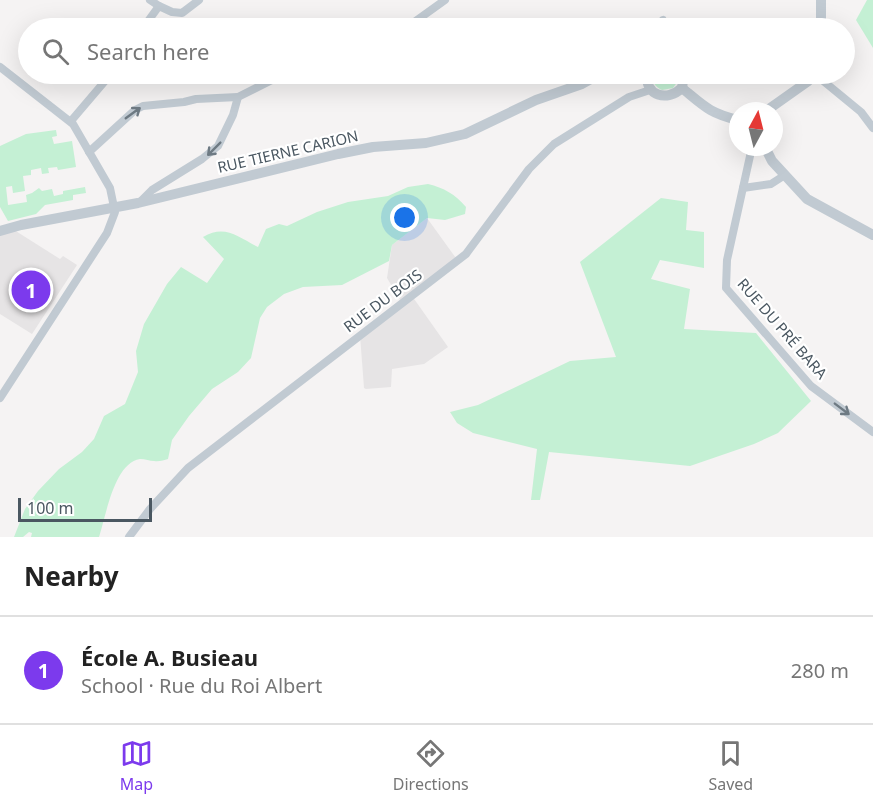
<!DOCTYPE html>
<meta charset="utf-8">
<style>
body{margin:0;font-family:"Noto Sans",sans-serif;background:#f2f2f2;color:#222}
.compass{position:absolute;left:729px;top:102px;width:54px;height:54px;border-radius:50%;background:#fff;box-shadow:0 6px 24px #0002;rotate:7deg}
.scale{position:absolute;left:18px;bottom:15px;width:134px;box-sizing:border-box;padding-left:6px;border:3px solid #4a5761;border-top:0;font-size:16px;line-height:21px;white-space:nowrap;color:#4a5761;-webkit-text-stroke:4px #fff;paint-order:stroke}
.you{position:absolute;left:405px;top:218px;width:21px;height:21px;margin:-15px;border:4px solid #fff;border-radius:50%;background:#1a73e8;box-shadow:0 0 0 9px #1a73e833}
.badge{display:grid;place-items:center;width:39px;height:39px;border-radius:50%;background:#7c3aed;color:#fff;font-size:20px;font-weight:700}
.pin{position:absolute;translate:-50% -50%;border:3px solid #fff;box-shadow:0 2px 6px #0006}
.list{margin:0;padding:0;list-style:none}
h2{display:flex;justify-content:space-between;align-items:center;height:78px;margin:0;padding:0 24px;font-size:26px}
h2 small{font-size:20px;font-weight:400;color:#767676}
.list li{display:grid;grid-template-columns:39px 1fr auto;gap:18px;align-items:center;box-sizing:border-box;height:108px;padding:0 24px;border-top:2px solid #e0e0e0}
.list b{display:block;font-size:22px;white-space:nowrap}
.list p{margin:0;font-size:20px;white-space:nowrap;color:#767676}
.list em{font-size:20px;font-style:normal;color:#767676}
.icon{flex:none;width:33px;height:33px;fill:none;stroke:currentColor;stroke-width:2;stroke-linecap:round;stroke-linejoin:round}
.map{position:relative;flex:none;width:873px;height:537px;overflow:hidden}
.search{position:absolute;background:#fff;box-shadow:0 6px 24px #0002;left:18px;right:18px;top:18px;height:66px;display:flex;align-items:center;gap:15px;box-sizing:border-box;padding:0 21px;border-radius:33px;color:#767676;font-size:22px}
.sheet{height:186px;background:#fff}
nav{display:flex;justify-content:space-around;align-items:center;box-sizing:border-box;height:84px;border-top:2px solid #e0e0e0;background:#fff;font-size:16px;color:#767676}
nav a{display:grid;justify-items:center;gap:3px}
nav .on{color:#7c3aed}
.map>svg:first-child{display:block}
.education{fill:#e6e4e5}
.green{fill:#c4f0d4}
.lines{fill:none;stroke-linecap:round;stroke-linejoin:round}
.minor{stroke:#c1cad2;stroke-width:8}
.tertiary{stroke:#c1cad2;stroke-width:10}
.oneway{stroke:#6e7a83}
.labels{text-anchor:middle;stroke-width:4.5;stroke-linejoin:round;paint-order:stroke}
.street-label{font-size:15px;fill:#4a5761;stroke:#fff}
</style>
<div class="map">
<svg width="873" height="537" viewBox="0 0 873 537">
<rect width="100%" height="100%" fill="#f5f3f3"/>
<g class="education">
<polygon points="427,218 458,261 412,296 448,347 424,364 392,369 391,387 366,389 364,388 360,335 402,303 387,278 392,245"/>
<polygon points="11,228 60,259 63,256 77,265 32,334 0,314 0,231"/>
</g>
<g class="green">
<polygon points="867,0 873,0 873,48 856,20"/>
<path d="M 654,74 L 677,74 L 678,81 L 673,88 L 662,90 C 655,87 651,81 654,74 Z"/>
<polygon points="56,130 57,136 52,137 54,144 72,141 76,167 58,170 57,167 48,168 49,173 42,174 41,168 31,170 31,175 23,176 25,191 13,193 12,186 6,187 8,205 27,202 26,195 32,193 39,188 42,191 52,189 54,196 63,194 63,191 85,187 86,193 73,195 73,200 45,205 36,214 8,221 0,207 0,146 26,134"/>
<path d="M 428,184 C 444,188 455,194 466,207 L 465,214 L 445,220 L 427,218 L 392,245 L 389,261 L 342,285 L 303,287 L 284,294 L 267,307 L 260,318 L 251,358 L 238,372 L 212,389 L 189,416 L 172,440 L 168,459 C 164,460 159,462 154,461 C 150,461 145,459 140,459 C 114,463 106,516 99,537 L 31,537 L 32,533 L 29,532 L 23,537 L 14,537 L 25,509 L 38,491 L 59,469 L 82,452 L 94,439 L 104,416 L 125,404 L 138,372 L 136,351 L 144,324 L 167,284 L 181,267 L 207,283 L 224,259 L 203,237 C 225,224 238,237 258,247 L 266,229 L 279,224 L 287,226 L 317,212 L 348,202 L 388,196 L 408,187 Z"/>
<polygon points="661,198 688,202 686,230 704,232 704,268 660,260 651,279 690,289 684,329 756,333 811,401 778,433 754,444 690,466 549,452 540,500 531,500 537,449 473,433 457,423 450,412 478,405 570,361 616,357 580,262"/>
</g>
<g class="lines">
<g class="minor">
<polyline points="150,0 159,6"/>
<polyline points="663,20 666,28"/>
<polyline points="143,28 159,6 172,12 182,13 199,0"/>
<polyline points="406,28 445,0"/>
<polyline points="0,67 73,124 110,188 115,212 107,233 0,398"/>
<polyline points="816,75 861,112 873,128"/>
<polyline points="71,121 111,74"/>
<polyline points="752,147 727,260 726,288 811,386 873,432"/>
<polyline points="89,152 135,110 143,106 184,102 196,99 238,97"/>
<polyline points="743,188 771,184 785,175"/>
<polyline points="140,202 152,190 202,159 218,146 233,115 238,97 274,79 291,74"/>
<polyline points="129,537 150,509 188,468 466,254 529,169 554,144 629,97 650,90"/>
</g>
<g class="tertiary">
<polyline points="821,0 821,28"/>
<path d="M 647,74 C 645,96 667,102 682,88 L 684,74"/>
<path d="M 682,88 C 704,106 709,113 738,120"/>
<polyline points="766,111 807,82 816,74"/>
<polyline points="765,147 772,161 807,199 873,235"/>
<polyline points="0,231 21,225 138,203 338,154 373,147 426,143 465,134 536,100 582,84 600,74"/>
</g>
</g>
<defs><path id="oneway-shaft" d="M-6 0H5M1.5-3L5.5 0L1.5 3" fill="none" stroke-width="1.6" stroke-linecap="round" stroke-linejoin="round" transform="scale(1.5)"/></defs>
<g class="oneway">
<use href="#oneway-shaft" transform="translate(133 113) rotate(-36)"/>
<use href="#oneway-shaft" transform="translate(214 149) rotate(135)"/>
<use href="#oneway-shaft" transform="translate(842 409) rotate(37)"/>
</g>
<g class="labels">
<g class="street-label">
<text transform="translate(288 152) rotate(-13)" y="5">RUE TIERNE CARION</text>
<text transform="translate(383 301) rotate(-37)" y="5">RUE DU BOIS</text>
<text transform="translate(782 329) rotate(49)" y="5">RUE DU PRÉ BARA</text>
</g>
</g>
</svg>
<svg class="compass" viewBox="-18 -18 36 36"><path d="M0-13l5 13h-10z" fill="#e53935"/><path d="M0 13l5-13h-10z" fill="#767676"/></svg>
<div class="scale">100 m</div>
<div class="you"></div>
<div class="pin badge" style="left:31px;top:290px">1</div>
<div class="search"><svg class="icon" aria-label="search" viewBox="0 0 24 24"><circle cx="10" cy="10" r="6"/><path d="M15 15l6 6"/></svg>Search here</div>
</div>
<section class="sheet">
<h2>Nearby<small></small></h2>
<ul class="list">
<li><span class="badge">1</span><div><b>École A. Busieau</b><p>School · Rue du Roi Albert</p></div><em>280 m</em></li>
</ul>
</section>
<nav>
<a class="on"><svg class="icon" aria-label="map" viewBox="0 0 24 24"><path d="M3 6l6-2 6 2 6-2v14l-6 2-6-2-6 2zM9 4v14M15 6v14"/></svg>Map</a>
<a><svg class="icon" aria-label="directions" viewBox="0 0 24 24"><path d="M12 3l9 9-9 9-9-9zM9 14v-3h6M13 9l2 2-2 2"/></svg>Directions</a>
<a><svg class="icon" aria-label="saved" viewBox="0 0 24 24"><path d="M7 4h10v16l-5-4-5 4z"/></svg>Saved</a>
</nav>
